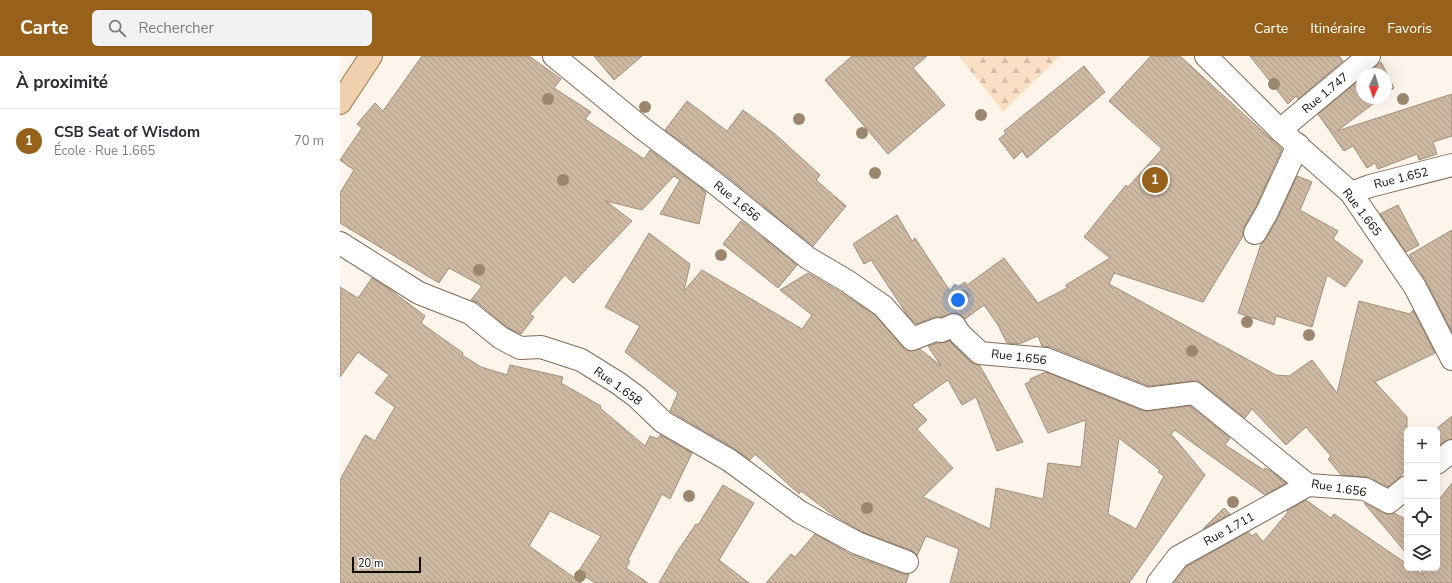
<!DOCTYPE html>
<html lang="fr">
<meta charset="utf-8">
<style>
body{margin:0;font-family:"Nunito Sans",sans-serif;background:#f2f2f3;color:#2b2b33}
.controls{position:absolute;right:12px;bottom:12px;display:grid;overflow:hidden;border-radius:6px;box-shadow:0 4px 16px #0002}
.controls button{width:36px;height:36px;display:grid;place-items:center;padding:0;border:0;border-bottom:1px solid #e1e1e2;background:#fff;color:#2b2b33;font:20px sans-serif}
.compass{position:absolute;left:1016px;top:12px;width:36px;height:36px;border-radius:50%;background:#fff;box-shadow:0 4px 16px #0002;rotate:184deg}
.scale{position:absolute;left:12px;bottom:10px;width:69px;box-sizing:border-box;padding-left:4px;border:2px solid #110a04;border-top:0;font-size:11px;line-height:14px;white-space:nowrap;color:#110a04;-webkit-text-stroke:3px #fff;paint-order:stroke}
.you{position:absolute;left:618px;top:244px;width:14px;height:14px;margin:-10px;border:3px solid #fff;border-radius:50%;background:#1a73e8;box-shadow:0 0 0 6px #1a73e833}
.badge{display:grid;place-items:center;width:26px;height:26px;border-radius:50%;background:#98611b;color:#fff;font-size:13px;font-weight:700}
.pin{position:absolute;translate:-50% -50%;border:2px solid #fff;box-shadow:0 1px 4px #0006}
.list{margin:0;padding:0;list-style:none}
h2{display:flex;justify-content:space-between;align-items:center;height:52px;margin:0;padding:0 16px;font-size:17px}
h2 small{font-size:13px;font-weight:400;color:#7c7c81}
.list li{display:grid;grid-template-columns:26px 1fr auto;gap:12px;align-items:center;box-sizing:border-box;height:64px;padding:0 16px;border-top:1px solid #e1e1e2}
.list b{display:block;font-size:15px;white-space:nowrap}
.list p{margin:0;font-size:13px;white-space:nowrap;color:#7c7c81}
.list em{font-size:13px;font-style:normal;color:#7c7c81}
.icon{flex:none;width:22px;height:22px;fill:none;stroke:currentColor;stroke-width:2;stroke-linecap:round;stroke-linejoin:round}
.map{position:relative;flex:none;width:1112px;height:527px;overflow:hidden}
header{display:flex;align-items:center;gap:24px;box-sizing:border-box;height:56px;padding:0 20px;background:#98611b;color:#fff}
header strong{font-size:19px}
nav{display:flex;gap:22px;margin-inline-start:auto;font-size:14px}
.search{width:280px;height:36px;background:#f2f2f3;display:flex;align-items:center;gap:10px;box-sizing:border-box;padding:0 14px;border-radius:6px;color:#7c7c81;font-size:15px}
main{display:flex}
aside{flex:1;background:#fff}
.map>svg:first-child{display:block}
.forest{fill:url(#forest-firs)}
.building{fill:url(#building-back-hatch);stroke:#a38f7b;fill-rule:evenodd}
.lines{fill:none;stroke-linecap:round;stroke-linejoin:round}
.minor-casing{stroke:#806c59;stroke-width:24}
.major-casing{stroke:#9c774f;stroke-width:24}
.minor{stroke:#fff;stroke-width:22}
.major{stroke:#f1d0ae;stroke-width:22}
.tree{fill:#9b876e}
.labels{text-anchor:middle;stroke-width:3;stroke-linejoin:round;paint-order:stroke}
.street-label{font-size:12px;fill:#110a04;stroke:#fff}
</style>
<header>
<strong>Carte</strong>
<div class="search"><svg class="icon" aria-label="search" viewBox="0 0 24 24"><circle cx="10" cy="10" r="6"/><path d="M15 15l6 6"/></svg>Rechercher</div>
<nav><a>Carte</a><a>Itinéraire</a><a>Favoris</a></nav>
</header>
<main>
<aside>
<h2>À proximité<small></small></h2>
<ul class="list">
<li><span class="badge">1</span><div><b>CSB Seat of Wisdom</b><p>École · Rue 1.665</p></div><em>70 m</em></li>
</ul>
</aside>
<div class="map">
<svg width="1112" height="527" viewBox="0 0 1112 527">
<defs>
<pattern id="forest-firs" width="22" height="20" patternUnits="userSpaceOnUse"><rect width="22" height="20" fill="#fadfc4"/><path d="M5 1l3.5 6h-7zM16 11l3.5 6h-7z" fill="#d5bea7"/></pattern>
<pattern id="building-back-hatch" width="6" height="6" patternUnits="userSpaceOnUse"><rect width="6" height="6" fill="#cdb8a2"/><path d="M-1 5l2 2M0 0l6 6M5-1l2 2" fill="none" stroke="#af9d8a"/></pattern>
</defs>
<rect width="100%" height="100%" fill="#fdf4eb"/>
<polygon class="forest" points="619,0 720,0 663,56"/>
<g class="building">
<polygon points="82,0 189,0 221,23 214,32 251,56 245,63 304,103 310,94 366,136 359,168 320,158 340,124 334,120 302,154 266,145 292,165 233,227 225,219 190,258 194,261 181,278 168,272 138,247 131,244 142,230 109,212 99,227 0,167 0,137 14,114 0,104 22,72 17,68 35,47 43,55"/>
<polygon points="254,0 302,0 274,24"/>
<polygon points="512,0 587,0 573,12 605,49 548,98 485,24"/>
<polygon points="811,0 840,0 942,93 916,150 904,171 903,177 903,180 863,246 774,217 769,228 936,319 949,320 972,304 997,337 1019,245 1070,258 1073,254 1095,297 1035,326 1067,361 1067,412 1059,422 1048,431 1026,421 1001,419 988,403 991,400 966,371 946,389 912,353 905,362 858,325 852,325 809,330 711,291 702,290 698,280 679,288 667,287 658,269 644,249 625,263 620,258 614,257 601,261 594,261 576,268 568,260 531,204 524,208 513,188 557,159 572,185 575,182 610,235 615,228 618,231 625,226 627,229 664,202 698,247 727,232 726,229 770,202 744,181 786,129 788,131 822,93 769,45"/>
<polygon points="910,0 999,0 1003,5 958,43 956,40 948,48"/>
<polygon points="1041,6 1054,32 1046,38 1046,18 1027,18"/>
<polygon points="744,10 765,36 687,102 682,95 674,103 659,83 666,77 664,75"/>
<polygon points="1022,22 1022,42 1041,42 997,75 1112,38 1112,80 1093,86 1097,98 1079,104 1077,98 1038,113 1035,107 1027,112 1013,90 1004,95 978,58"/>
<polygon points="347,45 387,75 403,54 435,78 480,119 476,124 506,150 473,190 384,118 325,74"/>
<polygon points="957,120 972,126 960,154 998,175 993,183 1023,205 1005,231 987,219 972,271 936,260 934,269 898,257 921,188 926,183 938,162"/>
<polygon points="1058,149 1079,189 1066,196 1040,158"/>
<polygon points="401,165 457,209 438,232 383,188"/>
<polygon points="1112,174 1112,276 1086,225 1069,199"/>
<path d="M 309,177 L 350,208 L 344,235 L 362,214 L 462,273 L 472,259 L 440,234 L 468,217 L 500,236 L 535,259 L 563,291 L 569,295 L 580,293 L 601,310 L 588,290 L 597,287 L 600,287 L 610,285 L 631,306 L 640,310 L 683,386 L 657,395 L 636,341 L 622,349 L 608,324 L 572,349 L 587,364 L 577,373 L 613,412 L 583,441 L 650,473 L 656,432 L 703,443 L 708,407 L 741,411 L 746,364 L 708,377 L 685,328 L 691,325 L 690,323 L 706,316 L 803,355 L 809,355 L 850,350 L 890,382 L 885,389 L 924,414 L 925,412 L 931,415 L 946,427 L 925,439 L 835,374 L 831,378 L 865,419 L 789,527 L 610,527 L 619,493 L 586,480 L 577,500 L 571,494 L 522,476 L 493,459 L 461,435 L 459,438 L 415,398 L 410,404 L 395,393 L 330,355 L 338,337 L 285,296 L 300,270 L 265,251 ZM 779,382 L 820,414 L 818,416 L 824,420 L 796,473 L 768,458 Z"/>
<polygon points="32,222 52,235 85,260 81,267 123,297 122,299 141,311 167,319 170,309 223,321 221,327 261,350 260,352 305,390 310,380 318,383 320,379 352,397 330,443 322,438 288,504 290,505 286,512 308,527 255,527 238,516 261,480 210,455 189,490 242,527 0,527 0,424 25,379 35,385 55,351 35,337 49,319 18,296 0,321 0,231 18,242"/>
<polygon points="1112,360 1112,383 1105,385 1100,389 1097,385 1097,374 1095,374"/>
<polygon points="1112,427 1112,527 834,527 846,511 908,476 912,480 916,477 923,486 948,456 947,455 966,444 991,462 994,458 1067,508 1067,512 1073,512 1083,519 1083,518 1079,512 1097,512 1097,446"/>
<polygon points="383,429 414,447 379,504 409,527 319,527 337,496 356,468 358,469"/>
<polygon points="1024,447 1043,457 1050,458 1054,457 1067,464 1067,498"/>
<polygon points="884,452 890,458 863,473"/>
<polygon points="475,478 512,499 563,518 569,518 566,527 426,527 451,498 455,501"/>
</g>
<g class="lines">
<defs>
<g id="minor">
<polyline points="214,0 302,72 376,128 468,202 507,225 543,250 572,283 598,273 601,275 614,269 620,278 640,297 706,303 807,343 854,337 968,429 1025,433 1049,446 1067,431"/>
<polyline points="866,0 940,74 1011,137 1075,231 1112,303"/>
<polyline points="940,74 1029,0"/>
<polyline points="1011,137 1030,130 1112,109"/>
<polyline points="915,177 927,156 958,89"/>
<polyline points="0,187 79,237 130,257 161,282 180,292 201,291 241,304 278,327 297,341 323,366 389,404 460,456 517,487 567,506"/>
<polyline points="1097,407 1112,395"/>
<polyline points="818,527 838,501 968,429"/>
</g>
<polyline id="major" points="0,47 31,0"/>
</defs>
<use href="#minor" class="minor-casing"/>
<use href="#major" class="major-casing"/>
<use href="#minor" class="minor"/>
<use href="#major" class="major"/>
</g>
<g class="tree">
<circle cx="934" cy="28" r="6"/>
<circle cx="208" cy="43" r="6"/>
<circle cx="1063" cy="43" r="6"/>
<circle cx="305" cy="51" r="6"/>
<circle cx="641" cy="59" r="6"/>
<circle cx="459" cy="63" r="6"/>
<circle cx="522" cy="77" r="6"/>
<circle cx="535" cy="117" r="6"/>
<circle cx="223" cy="124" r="6"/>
<circle cx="381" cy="199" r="6"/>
<circle cx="139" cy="214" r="6"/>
<circle cx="623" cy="240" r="6"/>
<circle cx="907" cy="266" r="6"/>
<circle cx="969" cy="279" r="6"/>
<circle cx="852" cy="295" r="6"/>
<circle cx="349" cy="440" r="6"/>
<circle cx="893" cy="446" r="6"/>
<circle cx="527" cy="452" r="6"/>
<circle cx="240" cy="520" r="6"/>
</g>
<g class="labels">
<g class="street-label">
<text transform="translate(985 37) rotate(-40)" y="4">Rue 1.747</text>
<text transform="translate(1061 122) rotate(-14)" y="4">Rue 1.652</text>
<text transform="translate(397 145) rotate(39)" y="4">Rue 1.656</text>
<text transform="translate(1022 156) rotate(53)" y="4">Rue 1.665</text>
<text transform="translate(679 301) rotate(7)" y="4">Rue 1.656</text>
<text transform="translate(278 330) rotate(36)" y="4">Rue 1.658</text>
<text transform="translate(999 432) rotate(9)" y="4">Rue 1.656</text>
<text transform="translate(889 473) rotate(-29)" y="4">Rue 1.711</text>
</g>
</g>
</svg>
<div class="controls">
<button>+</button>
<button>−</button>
<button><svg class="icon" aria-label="locate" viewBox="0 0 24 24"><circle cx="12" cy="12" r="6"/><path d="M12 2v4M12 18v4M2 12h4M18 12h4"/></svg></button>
<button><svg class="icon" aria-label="layers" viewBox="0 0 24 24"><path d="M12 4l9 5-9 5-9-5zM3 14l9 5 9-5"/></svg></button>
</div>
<svg class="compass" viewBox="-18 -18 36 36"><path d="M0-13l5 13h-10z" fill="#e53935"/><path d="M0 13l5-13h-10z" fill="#7c7c81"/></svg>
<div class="scale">20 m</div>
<div class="you"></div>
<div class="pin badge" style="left:815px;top:124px">1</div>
</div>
</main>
